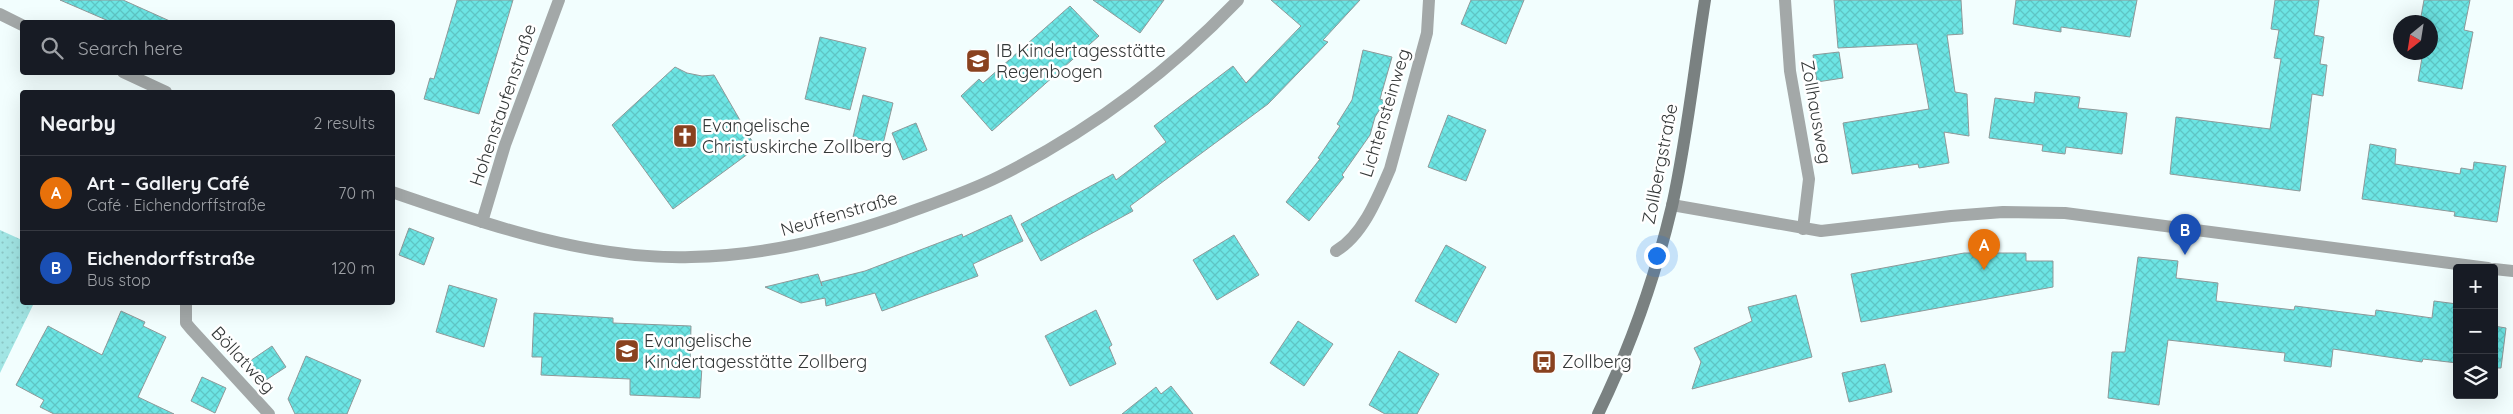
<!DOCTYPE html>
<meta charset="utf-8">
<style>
body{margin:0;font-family:Quicksand,sans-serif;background:#20242c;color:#f1f3f6}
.controls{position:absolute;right:15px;bottom:15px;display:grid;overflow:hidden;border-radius:5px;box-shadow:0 5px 20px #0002}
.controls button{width:45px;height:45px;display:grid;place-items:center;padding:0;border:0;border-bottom:1px solid #363941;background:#171b24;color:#f1f3f6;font:25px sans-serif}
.compass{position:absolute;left:2393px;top:15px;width:45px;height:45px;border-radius:50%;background:#171b24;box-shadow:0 5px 20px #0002;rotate:210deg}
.you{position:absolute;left:1656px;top:255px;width:18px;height:18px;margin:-12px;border:4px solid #fff;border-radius:50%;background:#1a73e8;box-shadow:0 0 0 8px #1a73e833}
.badge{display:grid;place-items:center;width:32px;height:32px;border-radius:50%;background:#c2a395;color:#fff;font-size:16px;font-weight:700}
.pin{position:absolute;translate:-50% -41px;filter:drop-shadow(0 1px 2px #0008)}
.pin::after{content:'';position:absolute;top:26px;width:18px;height:15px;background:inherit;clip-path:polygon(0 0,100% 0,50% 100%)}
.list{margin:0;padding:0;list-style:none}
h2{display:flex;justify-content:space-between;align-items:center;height:65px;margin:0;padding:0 20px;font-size:21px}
h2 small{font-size:16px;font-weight:400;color:#9ea1a6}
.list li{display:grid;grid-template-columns:32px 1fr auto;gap:15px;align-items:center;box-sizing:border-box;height:75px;padding:0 20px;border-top:1px solid #363941}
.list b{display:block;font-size:19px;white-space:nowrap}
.list p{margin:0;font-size:16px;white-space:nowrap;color:#9ea1a6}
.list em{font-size:16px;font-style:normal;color:#9ea1a6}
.icon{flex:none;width:28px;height:28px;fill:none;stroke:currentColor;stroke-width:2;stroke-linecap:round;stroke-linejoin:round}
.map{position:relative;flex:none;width:2513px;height:414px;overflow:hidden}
.search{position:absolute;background:#171b24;box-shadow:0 5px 20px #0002;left:20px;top:20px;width:375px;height:55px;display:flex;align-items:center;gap:12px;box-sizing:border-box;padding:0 18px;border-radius:5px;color:#9ea1a6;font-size:19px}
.panel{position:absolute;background:#171b24;box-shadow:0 5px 20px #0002;left:20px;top:90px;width:375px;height:215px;border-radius:5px}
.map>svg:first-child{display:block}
.garden{fill:url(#garden-dots)}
.building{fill:url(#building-cross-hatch);stroke:#8e9999}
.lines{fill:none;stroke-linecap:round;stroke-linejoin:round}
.minor{stroke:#a3a8a8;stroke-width:12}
.secondary{stroke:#7a8181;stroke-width:12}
.labels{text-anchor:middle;stroke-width:5;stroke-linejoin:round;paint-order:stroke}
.poi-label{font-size:18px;fill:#343838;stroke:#fff;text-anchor:start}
.street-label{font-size:18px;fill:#343838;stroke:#fff}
</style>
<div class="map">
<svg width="2513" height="414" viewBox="0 0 2513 414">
<defs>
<pattern id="garden-dots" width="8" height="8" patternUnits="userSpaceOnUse" patternTransform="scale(1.25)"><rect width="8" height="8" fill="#a1e5e4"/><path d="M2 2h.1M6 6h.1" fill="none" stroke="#8bc5c4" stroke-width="1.8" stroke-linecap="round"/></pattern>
<pattern id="building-cross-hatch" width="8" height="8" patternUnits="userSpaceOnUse" patternTransform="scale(1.25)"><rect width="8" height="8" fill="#6ce5e4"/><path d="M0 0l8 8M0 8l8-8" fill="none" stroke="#5ec5c4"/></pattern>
</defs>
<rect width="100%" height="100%" fill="#f2fefe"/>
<polygon class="garden" points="0,230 22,240 22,302 34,303 0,373"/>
<g class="building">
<polygon points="60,0 123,0 172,22 111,22"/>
<polygon points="457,0 513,0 479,114 424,99 430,78 434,79"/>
<polygon points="1093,0 1164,0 1140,33"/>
<polygon points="1271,0 1360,0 1323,40 1328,42 1268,104 1130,206 1133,211 1041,261 1021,224 1113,174 1116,180 1140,162 1166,142 1154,126 1233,66 1246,83 1301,26"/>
<polygon points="1471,0 1524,0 1506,44 1461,24"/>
<polygon points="1834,0 1961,0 1963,34 1947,35 1955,92 1967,94 1969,136 1944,132 1949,163 1919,168 1918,164 1852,174 1843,123 1929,109 1917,44 1838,48"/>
<polygon points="2016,0 2137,0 2130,37 2061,27 2061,32 2013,24"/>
<polygon points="2275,0 2319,0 2314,35 2324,37 2320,64 2327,65 2323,96 2312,94 2300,191 2170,174 2176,117 2270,129 2281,59 2274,58 2279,30 2271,29"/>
<polygon points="2424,0 2470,0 2464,30 2473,32 2462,89 2418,81 2423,52 2430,52 2430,22 2420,22"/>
<polygon points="1070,6 1099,36 992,131 961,96 979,79 983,83"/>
<polygon points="820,37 866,48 850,110 805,99"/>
<polygon points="1363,50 1392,57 1380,99 1385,101 1375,117 1370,135 1342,175 1344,177 1309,221 1286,202 1320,159 1318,158 1340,126 1337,124 1352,100"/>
<polygon points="1839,52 1843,78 1817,82 1813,55"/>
<polygon points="675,67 687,73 702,76 714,75 756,148 673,209 612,125"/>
<polygon points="2035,92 2080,97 2078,108 2127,113 2122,154 2066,147 2065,154 2042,151 2043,145 1989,138 1995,98 2034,103"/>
<polygon points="863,95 893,103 883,144 853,137"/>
<polygon points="1448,115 1486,130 1466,181 1428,167"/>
<polygon points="916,123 927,150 903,160 892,133"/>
<polygon points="2370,144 2396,149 2395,164 2460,174 2461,168 2473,170 2474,162 2506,166 2497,222 2454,216 2455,212 2362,199"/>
<polygon points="1011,215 1023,241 973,264 978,276 882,311 875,293 826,306 825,298 801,303 765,287 818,274 822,286 821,282 865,271 962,234 963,237"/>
<polygon points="409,228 434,238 424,265 399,255"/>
<polygon points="1234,235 1259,275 1217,300 1193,260"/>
<polygon points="1446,245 1486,267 1456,323 1415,301"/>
<polygon points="1964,253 2026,253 2026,261 2053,261 2053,287 1861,322 1851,274"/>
<polygon points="2138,257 2178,261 2176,278 2218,283 2216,301 2294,310 2295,306 2375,316 2376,310 2432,318 2434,301 2457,304 2457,363 2423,359 2422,362 2333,349 2331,367 2284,361 2285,353 2168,340 2159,405 2108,398 2112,352 2125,352"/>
<polygon points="449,285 497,299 484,347 436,332"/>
<polygon points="1796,295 1812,357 1692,389 1701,362 1694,348 1752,321 1748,307"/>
<polygon points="1096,310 1112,345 1109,347 1116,364 1070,386 1045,336"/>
<polygon points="121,311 145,322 143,326 166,337 138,397 174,414 54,414 40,407 44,400 16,385 48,326 102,355"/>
<polygon points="534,313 613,318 613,323 691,326 690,366 702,366 700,398 630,395 630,379 541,375 542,357 532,357"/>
<polygon points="1298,321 1333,344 1304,386 1270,363"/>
<polygon points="2494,326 2506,328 2501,368 2494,368"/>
<polygon points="272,346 286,367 263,382 250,361"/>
<polygon points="1399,351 1439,374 1417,414 1385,414 1369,405"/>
<polygon points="306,356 361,380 347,414 295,414 288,399"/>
<polygon points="1885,364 1892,392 1849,402 1842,373"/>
<polygon points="202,377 226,388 215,413 191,401"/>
<polygon points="1171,386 1193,414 1122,414 1156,387 1161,394"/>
</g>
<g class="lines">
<g class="minor">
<polyline points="1785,0 1790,71 1809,179 1803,229"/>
<polyline points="0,14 22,25"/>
<polyline points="123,72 166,92"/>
<path d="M 392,192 C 487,225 590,260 691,257 C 762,256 829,240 896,217 C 931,204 966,193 1000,176 C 1088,132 1170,71 1238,0"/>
<polyline points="1672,205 1821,231 1951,216 2003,212 2065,213 2488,268"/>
<polyline points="482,222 505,145 559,0"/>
<path d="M 1336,251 C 1363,235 1378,197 1390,169 L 1427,33 L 1429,0"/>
<polyline points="2494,269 2513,271"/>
<polyline points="186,302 186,323 191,329 269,414"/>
</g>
<path class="secondary" d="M 1598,414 C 1630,348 1655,278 1672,206 C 1687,139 1694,69 1705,0"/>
</g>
<defs>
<symbol id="school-square" viewBox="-11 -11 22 22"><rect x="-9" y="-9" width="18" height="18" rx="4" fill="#89421f" stroke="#fff"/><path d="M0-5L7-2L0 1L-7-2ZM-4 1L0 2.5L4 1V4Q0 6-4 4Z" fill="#fff"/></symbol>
<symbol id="church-square" viewBox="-11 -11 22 22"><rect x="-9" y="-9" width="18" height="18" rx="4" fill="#89421f" stroke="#fff"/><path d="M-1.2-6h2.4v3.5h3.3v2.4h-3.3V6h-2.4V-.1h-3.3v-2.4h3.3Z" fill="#fff"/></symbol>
<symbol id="bus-square" viewBox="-11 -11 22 22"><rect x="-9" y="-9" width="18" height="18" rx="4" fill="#89421f" stroke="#fff"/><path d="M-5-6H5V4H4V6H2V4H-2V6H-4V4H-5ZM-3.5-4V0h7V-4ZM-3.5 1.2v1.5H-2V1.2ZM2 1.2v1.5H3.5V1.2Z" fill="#fff"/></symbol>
</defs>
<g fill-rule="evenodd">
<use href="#school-square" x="964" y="47" width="28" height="28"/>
<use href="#church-square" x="671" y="122" width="28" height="28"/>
<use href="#school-square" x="613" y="337" width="28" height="28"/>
<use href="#bus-square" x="1530" y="348" width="28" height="28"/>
</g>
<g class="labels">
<g class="poi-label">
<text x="996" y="57">IB Kindertagesstätte<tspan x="996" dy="21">Regenbogen</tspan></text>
<text x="702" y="132">Evangelische<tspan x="702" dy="21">Christuskirche Zollberg</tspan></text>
<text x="644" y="347">Evangelische<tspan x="644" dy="21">Kindertagesstätte Zollberg</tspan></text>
<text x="1562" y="368">Zollberg</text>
</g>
<g class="street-label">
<text transform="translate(503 105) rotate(-71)" y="6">Hohenstaufenstraße</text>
<text transform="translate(1816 112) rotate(80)" y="6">Zollhausweg</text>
<text transform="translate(1385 113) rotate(-73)" y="6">Lichtensteinweg</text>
<text transform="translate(1660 164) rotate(-79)" y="6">Zollbergstraße</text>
<text transform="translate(839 214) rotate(-16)" y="6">Neuffenstraße</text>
<text transform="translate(243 360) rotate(47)" y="6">Böllatweg</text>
</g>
</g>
</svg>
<div class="controls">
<button>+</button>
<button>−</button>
<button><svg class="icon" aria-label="layers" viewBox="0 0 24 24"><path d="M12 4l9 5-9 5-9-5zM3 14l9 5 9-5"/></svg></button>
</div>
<svg class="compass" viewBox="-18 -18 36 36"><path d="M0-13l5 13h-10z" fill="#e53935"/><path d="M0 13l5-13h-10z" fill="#9ea1a6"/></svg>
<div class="you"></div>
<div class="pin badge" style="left:1984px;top:270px;background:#e8710a">A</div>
<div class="pin badge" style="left:2185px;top:255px;background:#1a4fb4">B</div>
<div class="search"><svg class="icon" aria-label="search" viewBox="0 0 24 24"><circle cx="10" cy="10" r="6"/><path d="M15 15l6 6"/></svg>Search here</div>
<section class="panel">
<h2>Nearby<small>2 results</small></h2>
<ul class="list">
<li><span class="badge" style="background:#e8710a">A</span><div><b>Art – Gallery Café</b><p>Café · Eichendorffstraße</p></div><em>70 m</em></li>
<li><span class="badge" style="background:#1a4fb4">B</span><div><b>Eichendorffstraße</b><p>Bus stop</p></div><em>120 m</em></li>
</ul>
</section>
</div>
